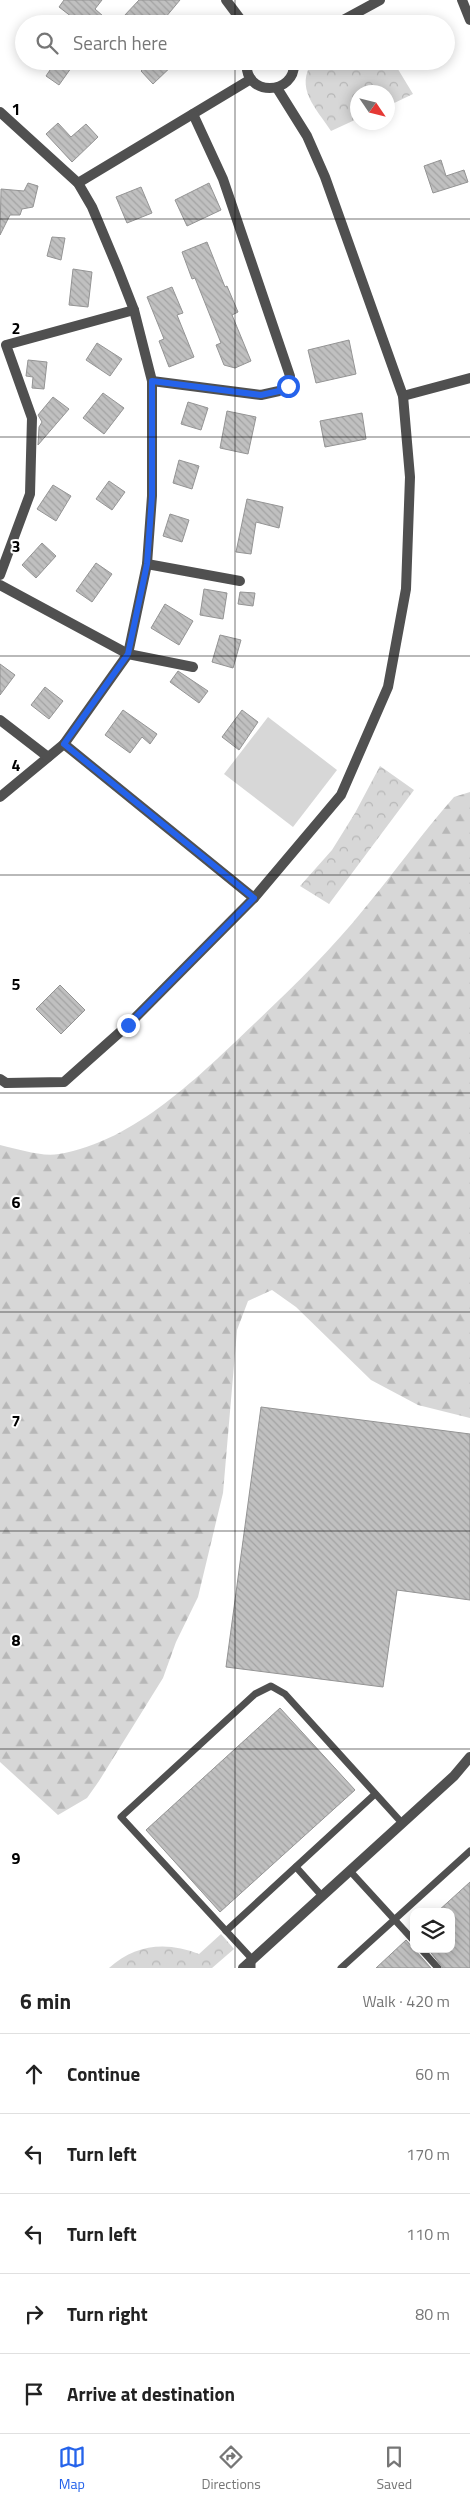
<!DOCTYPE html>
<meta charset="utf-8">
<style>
body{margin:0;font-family:"Titillium Web",sans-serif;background:#f2f2f2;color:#222}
.controls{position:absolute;right:15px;bottom:15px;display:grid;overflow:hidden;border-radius:10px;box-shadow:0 2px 12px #0003}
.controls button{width:45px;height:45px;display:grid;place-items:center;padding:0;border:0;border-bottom:1px solid #e0e0e0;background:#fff;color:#222;font:25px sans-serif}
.compass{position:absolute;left:350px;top:85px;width:45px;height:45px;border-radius:50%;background:#fff;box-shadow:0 2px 12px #0003;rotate:125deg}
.stop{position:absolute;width:15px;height:15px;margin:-11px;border:4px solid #2563eb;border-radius:50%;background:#fff}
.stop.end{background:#2563eb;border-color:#fff;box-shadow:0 1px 5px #0008}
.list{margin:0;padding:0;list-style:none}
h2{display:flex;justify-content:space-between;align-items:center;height:65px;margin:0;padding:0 20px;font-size:21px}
h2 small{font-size:16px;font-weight:400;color:#767676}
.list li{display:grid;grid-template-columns:32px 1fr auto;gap:15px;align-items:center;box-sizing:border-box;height:80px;padding:0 20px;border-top:1px solid #e0e0e0}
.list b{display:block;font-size:19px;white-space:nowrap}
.list em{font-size:16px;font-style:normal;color:#767676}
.icon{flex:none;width:28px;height:28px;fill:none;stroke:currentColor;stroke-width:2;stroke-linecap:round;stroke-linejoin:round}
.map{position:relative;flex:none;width:470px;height:1968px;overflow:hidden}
.search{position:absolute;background:#fff;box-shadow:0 2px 12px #0003;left:15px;right:15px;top:15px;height:55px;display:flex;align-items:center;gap:12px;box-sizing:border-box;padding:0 18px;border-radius:28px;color:#767676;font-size:19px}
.sheet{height:465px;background:#fff}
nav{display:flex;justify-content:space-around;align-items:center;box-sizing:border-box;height:70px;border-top:1px solid #e0e0e0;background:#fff;font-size:14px;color:#767676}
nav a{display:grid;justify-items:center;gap:2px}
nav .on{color:#2563eb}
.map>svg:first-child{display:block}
.forest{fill:url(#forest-firs)}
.park{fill:url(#park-crowns)}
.garden{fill:#d7d7d7}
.building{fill:url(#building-back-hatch);stroke:#949494}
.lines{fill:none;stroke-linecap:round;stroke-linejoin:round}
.service{stroke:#505050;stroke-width:7}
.minor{stroke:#505050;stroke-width:10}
.route{stroke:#2563eb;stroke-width:6}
.grid{fill:none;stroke:#000;stroke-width:1;stroke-opacity:0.55}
.grid-label{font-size:16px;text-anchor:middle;font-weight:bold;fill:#000;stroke:#fff;stroke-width:4;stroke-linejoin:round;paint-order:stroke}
</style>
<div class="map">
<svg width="470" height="1968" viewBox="0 0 470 1968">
<defs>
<pattern id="forest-firs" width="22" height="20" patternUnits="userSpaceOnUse" patternTransform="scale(1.25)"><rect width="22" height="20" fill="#d7d7d7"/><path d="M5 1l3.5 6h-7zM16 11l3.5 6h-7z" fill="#b7b7b7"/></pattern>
<pattern id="park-crowns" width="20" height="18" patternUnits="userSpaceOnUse" patternTransform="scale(1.25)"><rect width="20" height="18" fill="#d7d7d7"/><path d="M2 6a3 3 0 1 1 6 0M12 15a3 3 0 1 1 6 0" fill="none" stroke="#b7b7b7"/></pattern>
<pattern id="building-back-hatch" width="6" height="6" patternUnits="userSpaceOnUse" patternTransform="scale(1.25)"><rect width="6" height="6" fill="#c0c0c0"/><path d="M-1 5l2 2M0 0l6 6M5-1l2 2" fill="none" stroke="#a3a3a3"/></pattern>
</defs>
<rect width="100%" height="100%" fill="#fff"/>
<path class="forest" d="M 470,792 L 470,1418 L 418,1405 L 371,1380 L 296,1307 L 272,1290 L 248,1301 L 237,1330 L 223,1493 L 198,1597 L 176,1642 L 163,1678 L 99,1781 L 87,1798 L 58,1815 L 0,1762 L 0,1145 C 18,1149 41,1157 59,1154 C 136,1141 200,1075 254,1024 C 292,988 331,950 364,909 C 395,872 422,833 454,797 Z"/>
<g class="park">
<path d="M 313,61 L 393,61 L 413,94 L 388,106 L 388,92 L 358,92 L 357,119 L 331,131 C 316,108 294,88 313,61 Z"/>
<polygon points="380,766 414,790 329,904 300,886 332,850 355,813"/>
<path d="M 221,1934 L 234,1949 L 212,1968 L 109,1968 C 135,1944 167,1941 199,1954 Z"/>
</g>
<polygon class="garden" points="268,717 337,770 293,827 224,774"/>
<g class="building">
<polygon points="64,0 102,0 95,9 103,16 97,24 81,24 59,7"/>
<polygon points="139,0 180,0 160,24 132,24 124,16"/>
<polygon points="56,61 76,61 59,85 46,76"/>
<polygon points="151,61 177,61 153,84 141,71"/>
<polygon points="58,123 71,137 86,124 98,137 72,162 46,134"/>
<polygon points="441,160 446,176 464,170 468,182 433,193 424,166"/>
<polygon points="28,183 38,186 33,207 22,209 20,215 10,215 0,235 1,189 24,191"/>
<polygon points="209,183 221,210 187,226 175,200"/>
<polygon points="141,187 152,213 127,223 116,197"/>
<polygon points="52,237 65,238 61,260 47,256"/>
<polygon points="207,242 225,287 227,286 238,312 232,315 251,361 235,368 224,365 216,345 221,343 195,278 192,279 182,252"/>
<polygon points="73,269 92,272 88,307 69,305"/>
<polygon points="172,287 183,313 177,315 194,357 169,367 159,341 164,339 147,297"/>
<polygon points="349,340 356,374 316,383 308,350"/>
<polygon points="97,343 122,359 110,376 86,360"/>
<polygon points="28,360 47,362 44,389 32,388 33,377 26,376"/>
<polygon points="103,393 124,408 104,434 83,418"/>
<polygon points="53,397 69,409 38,445 39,427 42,422 38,415"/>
<polygon points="188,402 208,408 201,430 181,424"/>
<polygon points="227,411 256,417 248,454 220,448"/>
<polygon points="362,413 366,439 325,447 320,421"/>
<polygon points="179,460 199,466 192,489 173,483"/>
<polygon points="109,481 125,492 112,510 96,499"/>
<polygon points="53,485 71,496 56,521 37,509"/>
<polygon points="247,499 283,507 279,528 256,522 251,554 236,552"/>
<polygon points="170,514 189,520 182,542 163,536"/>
<polygon points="42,543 56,556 36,578 22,565"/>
<polygon points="96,563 112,574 92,602 76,591"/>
<polygon points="204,589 227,593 223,619 200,615"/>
<polygon points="240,592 255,593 253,606 238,604"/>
<polygon points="165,604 193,621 179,645 151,628"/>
<polygon points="220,635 241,640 233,668 212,662"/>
<polygon points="0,664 15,675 0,695"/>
<polygon points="178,671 208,691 199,703 170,682"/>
<polygon points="45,687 63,701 49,719 31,705"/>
<polygon points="123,710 157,734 150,744 142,737 130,753 105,735"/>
<polygon points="242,710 258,722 239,750 222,737"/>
<polygon points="60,985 85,1010 61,1034 36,1009"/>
<polygon points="261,1407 470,1434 470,1600 397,1590 383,1687 226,1667"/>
<polygon points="280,1708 355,1790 220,1912 146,1830"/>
<polygon points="470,1882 470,1968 443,1968 428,1949 451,1949 451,1912 437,1912"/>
<polygon points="406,1940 431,1968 376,1968"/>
</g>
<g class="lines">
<g class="service">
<polyline points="296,1867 322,1896"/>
<polyline points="350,1871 414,1941"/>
<polyline points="226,1931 375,1794"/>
<polyline points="421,1949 438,1968"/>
<polyline points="252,1968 252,1959 121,1817 255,1694 271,1686 285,1694 402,1823"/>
<polyline points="341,1968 470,1851"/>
</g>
<g class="minor">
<polyline points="226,0 244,24"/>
<polyline points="462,0 470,20"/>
<polyline points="336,24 380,0"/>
<path d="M 247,61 C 242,97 297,97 294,61"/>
<polyline points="0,112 78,183 92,207 118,269 134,310 152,381 152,496 147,564 128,654 64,744 0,797"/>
<polyline points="78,183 251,79"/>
<polyline points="152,381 261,395 279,391 288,386 290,376 223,179 193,114"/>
<polyline points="403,396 470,378"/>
<polyline points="147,564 240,581"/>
<polyline points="0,575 30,494 32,418 6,345 134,310"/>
<polyline points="0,585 128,654 193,667"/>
<polyline points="0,720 48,757"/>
<polyline points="64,744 254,898"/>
<polyline points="0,1079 6,1083 64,1082 128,1025 254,898 341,795 388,687 406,589 410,477 403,396 325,177 307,136 277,88"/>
<polyline points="243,1968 454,1776 470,1757"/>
</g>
</g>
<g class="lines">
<polyline class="route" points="128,1025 254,898 64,744 128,654 147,564 152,496 152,381 261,395 279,391 288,386"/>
</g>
<path class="grid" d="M 235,0 L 235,24M 235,61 L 235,1968M 0,219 L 470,219M 0,437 L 470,437M 0,656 L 470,656M 0,875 L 470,875M 0,1093 L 470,1093M 0,1312 L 470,1312M 0,1531 L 470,1531M 0,1749 L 470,1749"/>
<g class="grid-label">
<text x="16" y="115">1</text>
<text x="16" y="334">2</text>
<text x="16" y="552">3</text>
<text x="16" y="771">4</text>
<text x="16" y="990">5</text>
<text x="16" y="1208">6</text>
<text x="16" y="1427">7</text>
<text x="16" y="1646">8</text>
<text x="16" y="1864">9</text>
</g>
</svg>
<div class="controls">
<button><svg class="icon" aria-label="layers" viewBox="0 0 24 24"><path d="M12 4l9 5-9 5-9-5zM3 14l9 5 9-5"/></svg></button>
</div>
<svg class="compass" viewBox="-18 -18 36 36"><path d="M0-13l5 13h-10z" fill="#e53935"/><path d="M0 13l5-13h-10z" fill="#767676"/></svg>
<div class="stop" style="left:288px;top:386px"></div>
<div class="stop end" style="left:128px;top:1025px"></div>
<div class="search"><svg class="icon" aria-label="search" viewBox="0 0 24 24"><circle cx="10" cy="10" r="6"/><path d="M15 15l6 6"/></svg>Search here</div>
</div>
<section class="sheet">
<h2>6 min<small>Walk · 420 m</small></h2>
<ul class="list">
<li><svg class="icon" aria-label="ahead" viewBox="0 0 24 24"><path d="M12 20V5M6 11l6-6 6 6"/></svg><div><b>Continue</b></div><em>60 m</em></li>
<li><svg class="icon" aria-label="left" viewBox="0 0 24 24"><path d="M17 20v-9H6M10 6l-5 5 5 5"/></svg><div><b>Turn left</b></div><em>170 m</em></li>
<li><svg class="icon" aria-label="left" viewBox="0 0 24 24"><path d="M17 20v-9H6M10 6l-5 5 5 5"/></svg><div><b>Turn left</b></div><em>110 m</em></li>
<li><svg class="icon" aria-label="right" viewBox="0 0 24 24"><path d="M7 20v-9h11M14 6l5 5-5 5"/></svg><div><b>Turn right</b></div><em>80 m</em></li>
<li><svg class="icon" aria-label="arrive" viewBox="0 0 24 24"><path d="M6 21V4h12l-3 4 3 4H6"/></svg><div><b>Arrive at destination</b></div></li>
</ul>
</section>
<nav>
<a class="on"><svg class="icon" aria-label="map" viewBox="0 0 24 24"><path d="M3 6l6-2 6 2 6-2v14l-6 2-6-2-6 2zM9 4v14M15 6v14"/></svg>Map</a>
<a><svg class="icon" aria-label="directions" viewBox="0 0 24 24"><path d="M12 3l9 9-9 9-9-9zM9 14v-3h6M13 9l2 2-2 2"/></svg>Directions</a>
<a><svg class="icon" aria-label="saved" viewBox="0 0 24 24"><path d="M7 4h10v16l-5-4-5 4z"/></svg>Saved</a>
</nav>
